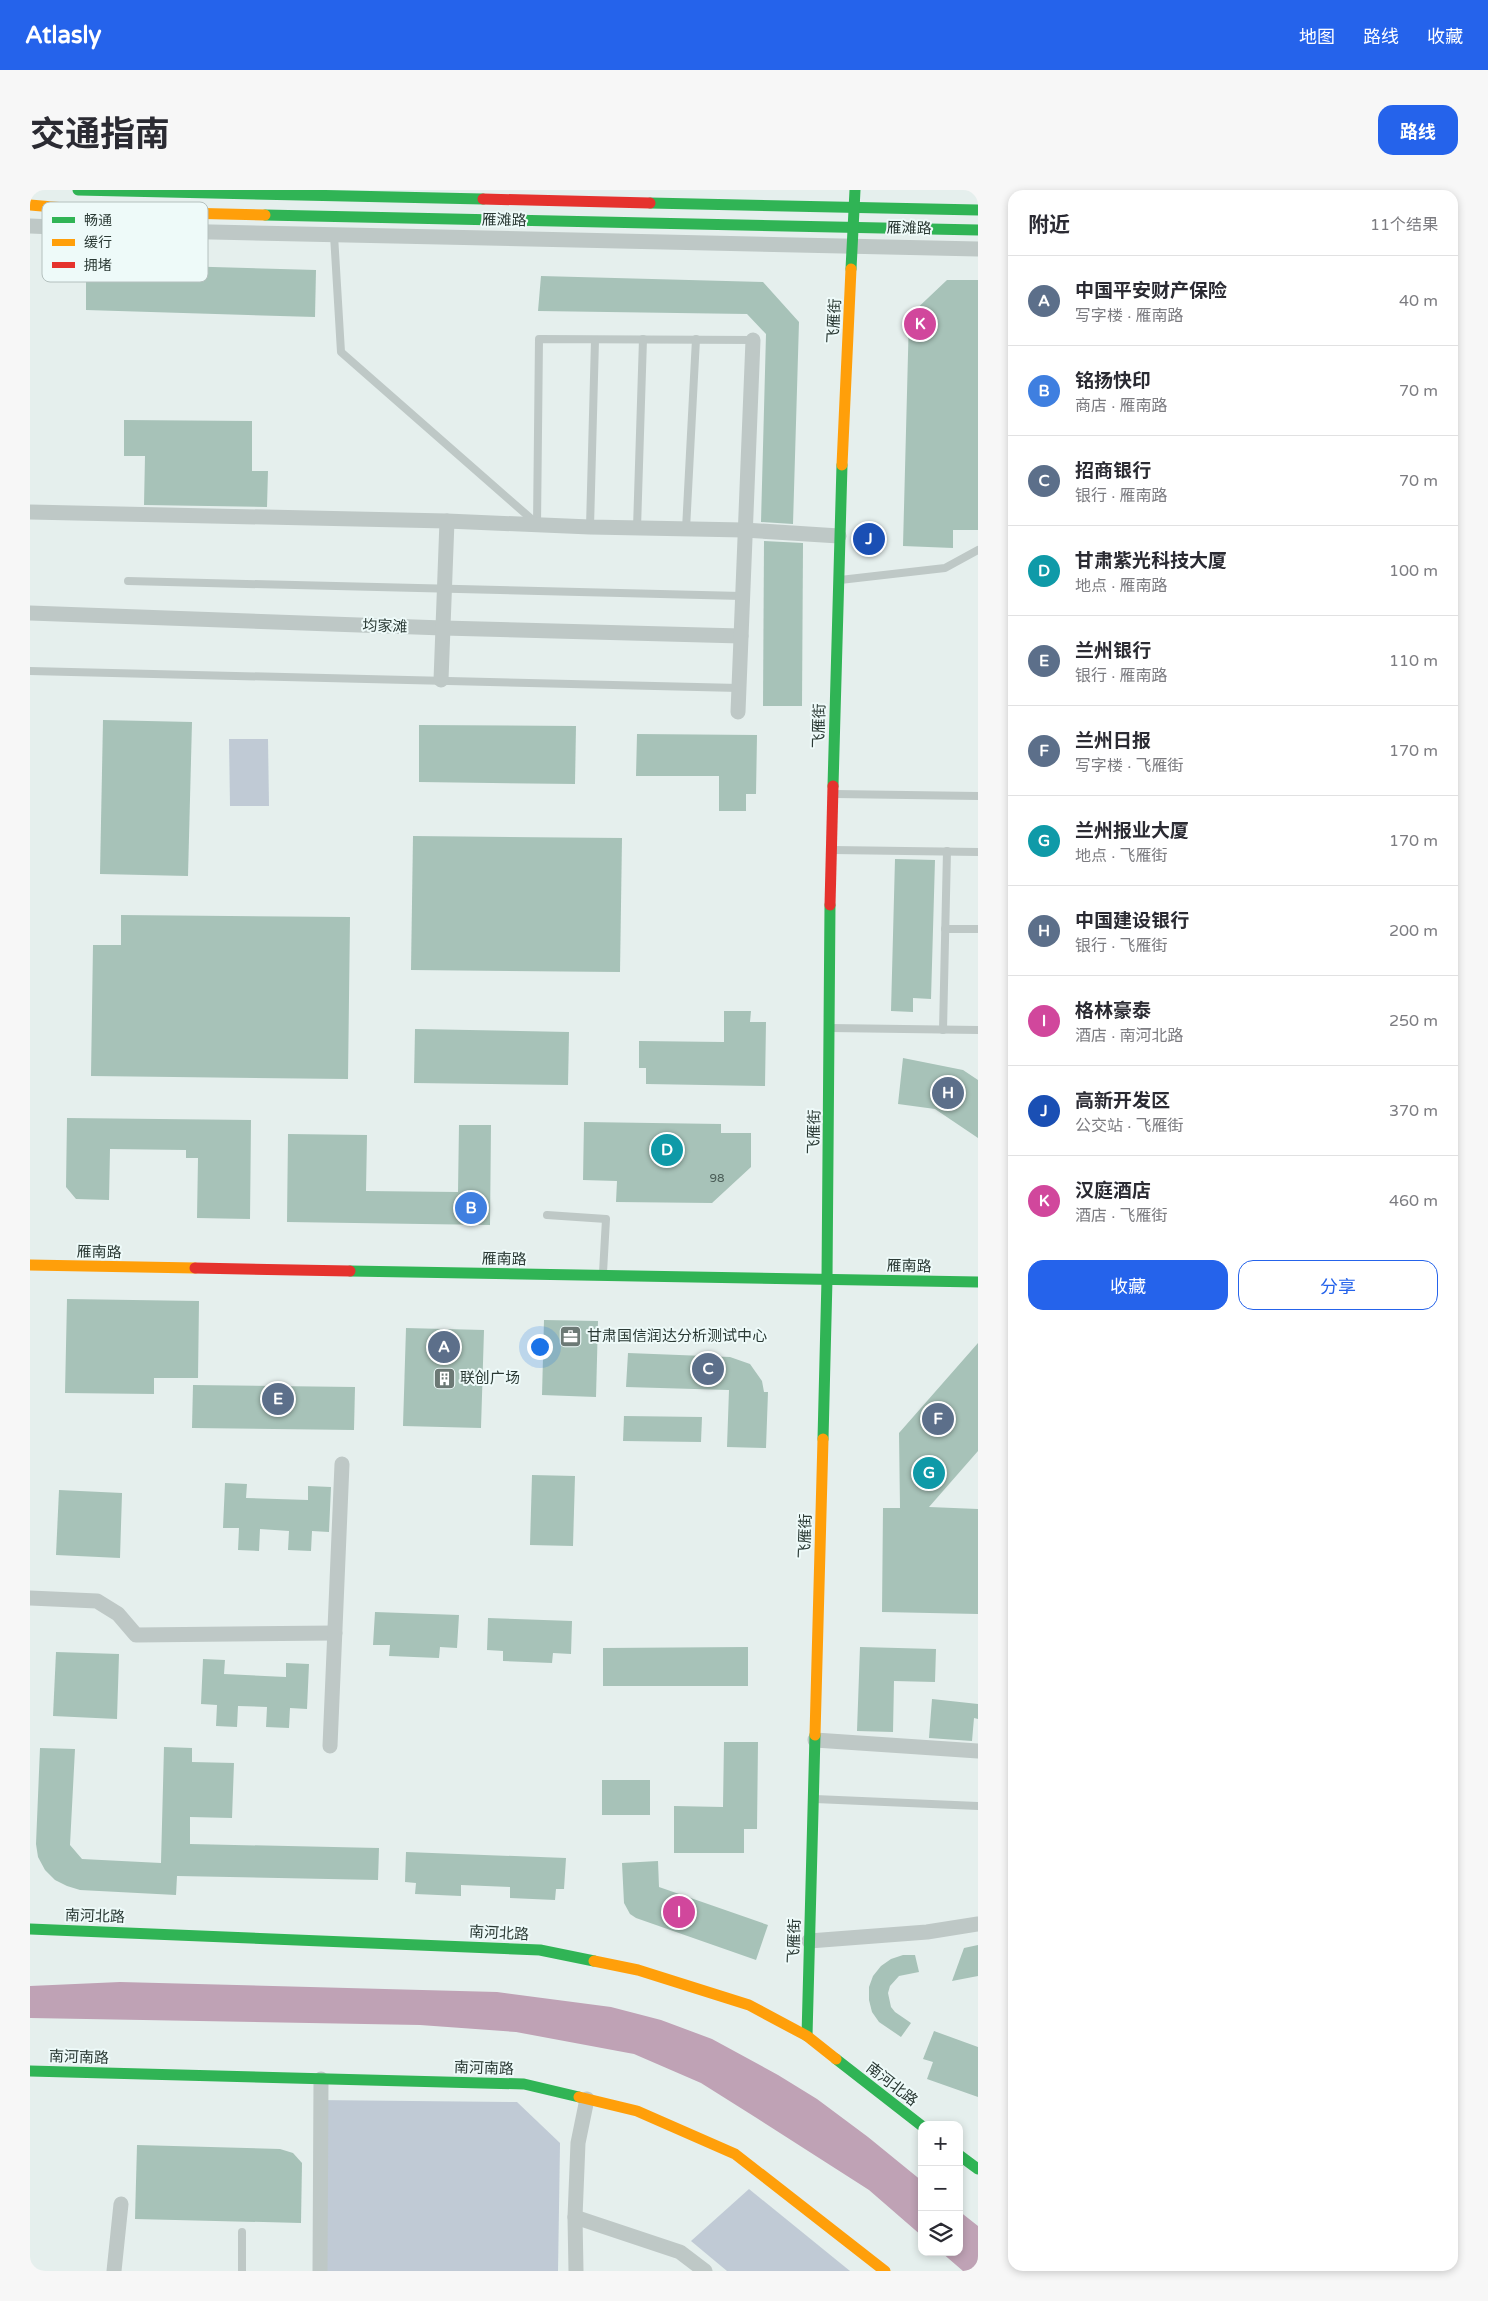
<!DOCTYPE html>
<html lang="zh">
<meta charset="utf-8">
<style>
body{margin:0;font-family:"Varela Round","Noto Sans SC",sans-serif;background:#f7f7f7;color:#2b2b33}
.controls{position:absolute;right:15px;bottom:15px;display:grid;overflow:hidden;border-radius:10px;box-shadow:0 2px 8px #0003}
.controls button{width:45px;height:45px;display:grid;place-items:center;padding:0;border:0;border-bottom:1px solid #e1e1e2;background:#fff;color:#2b2b33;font:25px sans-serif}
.you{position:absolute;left:509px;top:1156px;width:18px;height:18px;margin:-12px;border:4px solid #fff;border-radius:50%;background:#1a73e8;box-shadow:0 0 0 8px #1a73e833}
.badge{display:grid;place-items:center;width:32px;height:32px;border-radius:50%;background:#2563eb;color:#fff;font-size:16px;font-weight:700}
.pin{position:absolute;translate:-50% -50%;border:2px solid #fff;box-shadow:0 1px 5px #0006}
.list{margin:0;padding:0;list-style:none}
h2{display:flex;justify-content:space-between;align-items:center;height:65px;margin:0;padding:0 20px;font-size:21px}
h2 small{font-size:16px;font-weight:400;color:#7c7c81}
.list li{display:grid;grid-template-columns:32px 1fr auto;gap:15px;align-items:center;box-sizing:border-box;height:90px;padding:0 20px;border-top:1px solid #e1e1e2}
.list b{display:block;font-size:19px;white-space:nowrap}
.list p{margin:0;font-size:16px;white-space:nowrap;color:#7c7c81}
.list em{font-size:16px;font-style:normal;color:#7c7c81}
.actions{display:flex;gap:10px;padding:15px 20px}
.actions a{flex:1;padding:11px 0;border:1px solid #2563eb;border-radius:15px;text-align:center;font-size:18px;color:#2563eb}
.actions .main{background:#2563eb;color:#fff}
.icon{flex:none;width:28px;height:28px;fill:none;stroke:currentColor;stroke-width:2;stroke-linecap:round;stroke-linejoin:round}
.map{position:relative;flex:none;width:948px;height:2081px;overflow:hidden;border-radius:15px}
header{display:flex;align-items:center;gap:30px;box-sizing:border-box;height:70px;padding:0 25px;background:#2563eb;color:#fff}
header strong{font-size:24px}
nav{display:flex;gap:28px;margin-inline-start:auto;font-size:18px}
.intro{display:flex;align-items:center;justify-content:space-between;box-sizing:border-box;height:120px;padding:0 30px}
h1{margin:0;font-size:35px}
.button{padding:12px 22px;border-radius:15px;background:#2563eb;color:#fff;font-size:18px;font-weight:700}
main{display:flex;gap:30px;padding:0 30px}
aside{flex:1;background:#fff;border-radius:15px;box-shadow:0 2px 8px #0003}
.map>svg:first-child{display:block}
.green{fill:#c0cad5}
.water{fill:#bfa2b5}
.building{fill:#a7c2b8}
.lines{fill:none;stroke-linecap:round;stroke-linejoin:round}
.lane{stroke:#bec8c6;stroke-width:8}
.street{stroke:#bec8c6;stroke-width:15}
.fast{stroke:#30b455;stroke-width:11}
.slow{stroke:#ff9f0a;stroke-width:11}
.jam{stroke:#e5322d;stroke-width:11}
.labels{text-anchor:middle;stroke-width:4;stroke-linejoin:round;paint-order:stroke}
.number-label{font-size:12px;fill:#4a5c56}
.street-label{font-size:15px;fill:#2b3a35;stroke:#eefaf9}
.poi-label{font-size:15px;fill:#2b3a35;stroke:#eefaf9;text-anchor:start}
.key{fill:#eefaf9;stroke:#b4c0be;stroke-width:1}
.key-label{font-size:14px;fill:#2b3a35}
</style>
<header>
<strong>Atlasly</strong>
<nav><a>地图</a><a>路线</a><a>收藏</a></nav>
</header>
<div class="intro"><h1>交通指南</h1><a class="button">路线</a></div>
<main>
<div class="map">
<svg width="948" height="2081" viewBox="0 0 948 2081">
<rect width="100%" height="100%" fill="#e5efed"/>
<g class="green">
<polygon points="199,549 238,549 239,616 200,616"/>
<polygon points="285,1910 487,1912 530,1953 528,2081 283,2081"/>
<polygon points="719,1999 820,2081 697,2081 661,2051"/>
</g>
<g class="water">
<polygon points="90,1792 467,1802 581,1817 631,1830 682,1849 748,1885 787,1909 838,1947 892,1991 892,2046 839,2000 725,1927 671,1893 604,1864 486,1842 390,1835 0,1828 0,1796"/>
<polygon points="929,2021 948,2036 948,2081 933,2081 911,2062 929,2062"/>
</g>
<g class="building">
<polygon points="79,74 286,80 285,127 56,120 56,92"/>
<polygon points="511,86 733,92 769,132 763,334 731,332 736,144 717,124 508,121"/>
<polygon points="917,90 948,90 948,340 923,340 923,358 873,356 879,126"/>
<polygon points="94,230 222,231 222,281 238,281 237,317 114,315 115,266 94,266"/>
<polygon points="734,351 773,353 772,516 733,516"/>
<polygon points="73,530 162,532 158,686 70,684"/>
<polygon points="389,535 546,536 545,594 389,592"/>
<polygon points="607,544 727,545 726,604 716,604 716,621 689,621 689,586 606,586"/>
<polygon points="383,646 592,648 590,782 381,780"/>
<polygon points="865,669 905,670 901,809 883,808 883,822 861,821"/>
<polygon points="91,725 320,727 318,889 61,886 63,755 91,755"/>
<polygon points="694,821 721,821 720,832 736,832 735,896 616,894 616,878 609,878 609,851 694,852"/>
<polygon points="385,839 539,842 538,895 384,893"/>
<polygon points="873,868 933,880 948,890 948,948 905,919 868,914"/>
<polygon points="37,928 221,930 220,1029 167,1028 168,968 156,968 156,960 80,959 79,1010 46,1009 36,997"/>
<polygon points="554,932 691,934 691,943 721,943 721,977 682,1013 586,1012 587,991 553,990"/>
<polygon points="429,935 461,935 460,1035 257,1032 258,944 337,945 336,1001 428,1002"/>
<polygon points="37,1109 169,1111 168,1188 124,1188 124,1204 35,1203"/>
<polygon points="514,1130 568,1131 566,1207 512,1205"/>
<polygon points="376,1138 454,1140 451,1238 373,1236"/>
<polygon points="948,1153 948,1261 899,1317 948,1319 948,1424 852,1422 853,1318 870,1318 869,1243"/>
<polygon points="598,1163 700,1167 720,1174 732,1191 734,1202 738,1202 736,1258 697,1257 699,1200 596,1197"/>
<polygon points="163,1195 325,1197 324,1240 162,1238"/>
<polygon points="594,1226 672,1227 671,1252 593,1251"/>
<polygon points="502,1285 545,1286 543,1356 500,1355"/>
<polygon points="195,1293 217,1294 216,1308 278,1310 278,1296 301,1297 299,1342 282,1341 281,1361 258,1360 259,1341 230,1339 229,1361 208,1360 209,1338 193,1338"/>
<polygon points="29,1300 92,1303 90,1368 26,1365"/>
<polygon points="345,1422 429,1425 427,1458 410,1457 409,1468 359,1466 360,1455 343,1455"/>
<polygon points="458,1428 542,1431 541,1464 523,1463 522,1473 473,1471 473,1461 457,1460"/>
<polygon points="718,1457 718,1496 573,1496 573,1458"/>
<polygon points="830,1457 906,1459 905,1492 864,1491 863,1542 827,1541"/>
<polygon points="26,1462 89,1464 87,1529 23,1526"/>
<polygon points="173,1469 195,1470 194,1484 256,1487 256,1473 279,1474 277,1519 260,1518 259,1538 236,1537 237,1517 208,1516 207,1537 186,1536 187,1515 171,1514"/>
<polygon points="902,1509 948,1514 948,1529 944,1528 942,1551 899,1548"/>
<polygon points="694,1552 728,1552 727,1639 714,1639 714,1663 644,1663 644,1616 693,1617"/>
<polygon points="134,1557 162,1558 162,1572 204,1573 202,1628 160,1627 160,1654 349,1658 348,1690 147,1686 146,1705 50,1700 37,1696 25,1690 15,1680 8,1667 6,1654 10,1558 45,1559 40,1655 52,1669 131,1673"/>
<rect x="572" y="1590" width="48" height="35"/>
<polygon points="376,1662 536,1668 534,1699 526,1699 525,1710 480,1708 480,1697 431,1695 431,1706 385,1704 386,1693 375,1692"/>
<polygon points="628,1671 629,1697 738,1735 726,1770 606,1728 600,1724 594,1713 592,1673"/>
<polygon points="948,1755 948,1786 922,1791 934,1758"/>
<polygon points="873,1765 885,1765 889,1782 869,1786 860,1796 858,1803 861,1817 865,1822 881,1833 871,1847 849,1832 842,1822 839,1810 839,1797 843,1786 851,1776 861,1769"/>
<polygon points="904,1841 948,1857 948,1907 897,1889 903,1872 893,1869"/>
<polygon points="107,1955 250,1959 263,1963 272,1973 271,2033 105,2029"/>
</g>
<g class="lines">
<g class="lane">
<polyline points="304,45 311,162 506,333"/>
<polyline points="507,335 509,149 723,150"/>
<polyline points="560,337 565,150"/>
<polyline points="607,338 613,149"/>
<polyline points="656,339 666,149"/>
<polyline points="810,390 915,378 948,360"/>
<polyline points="98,391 712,406"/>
<polyline points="0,481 709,498"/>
<polyline points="805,604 948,606"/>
<polyline points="803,660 948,662"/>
<polyline points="915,739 948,739"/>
<polyline points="800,838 948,840"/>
<polyline points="913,840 917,661"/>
<polyline points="517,1025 576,1029 573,1083"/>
<polyline points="785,1609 948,1616"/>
<polyline points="212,2042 212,2081"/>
</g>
<g class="street">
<polyline points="0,36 94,40 948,59"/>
<polyline points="0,322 417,331 560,337 714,340 809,346"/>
<polyline points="0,423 413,438 711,446"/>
<polyline points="411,490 417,331"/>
<polyline points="708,522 723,150"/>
<polyline points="0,1408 67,1411 88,1424 106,1445 305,1443"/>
<polyline points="785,1550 948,1561"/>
<polyline points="300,1556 312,1274"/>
<polyline points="779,1751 897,1742 948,1734"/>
<polyline points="545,2027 650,2062 675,2081"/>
<polyline points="84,2081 91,2014"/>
<polyline points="290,2081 291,1889"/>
<polyline points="546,2081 545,2027 548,1953 557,1909"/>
</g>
<g class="fast">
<polyline points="48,0 453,9"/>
<polyline points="620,13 948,20"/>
<polyline points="235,25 948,40"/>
<polyline points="821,79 825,0"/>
<polyline points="803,596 812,275"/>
<polyline points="320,1081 948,1092"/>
<polyline points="793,1249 797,1089 800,715"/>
<polyline points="0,1739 510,1760 564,1771"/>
<polyline points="777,1846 785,1545"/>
<polyline points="806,1869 892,1936"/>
<polyline points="0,1881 494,1894 549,1907"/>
<polyline points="929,1965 948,1979"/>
</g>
<g class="slow">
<polyline points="0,15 69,21 235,25"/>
<polyline points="812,275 821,79"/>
<polyline points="0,1075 165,1078"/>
<polyline points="785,1545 793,1249"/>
<polyline points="564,1771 608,1780 719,1815 777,1846 806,1869"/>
<polyline points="549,1907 607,1921 705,1964 855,2081"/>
</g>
<g class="jam">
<polyline points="453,9 620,13"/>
<polyline points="800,715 803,596"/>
<polyline points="165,1078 320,1081"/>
</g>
</g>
<defs>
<symbol id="office-square" viewBox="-11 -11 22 22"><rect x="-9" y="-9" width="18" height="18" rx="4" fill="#6c7975" stroke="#eefaf9"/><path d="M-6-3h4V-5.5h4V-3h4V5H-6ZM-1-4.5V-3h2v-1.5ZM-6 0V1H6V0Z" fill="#fff"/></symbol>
<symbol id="building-square" viewBox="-11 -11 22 22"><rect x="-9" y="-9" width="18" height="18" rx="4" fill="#6c7975" stroke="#eefaf9"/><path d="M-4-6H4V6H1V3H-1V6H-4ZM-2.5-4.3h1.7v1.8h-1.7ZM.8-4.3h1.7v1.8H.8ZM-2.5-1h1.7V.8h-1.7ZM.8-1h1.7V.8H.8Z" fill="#fff"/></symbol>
</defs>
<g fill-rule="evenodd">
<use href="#office-square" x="528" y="1134" width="25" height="25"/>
<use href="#building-square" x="402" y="1176" width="25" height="25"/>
</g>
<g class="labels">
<g class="number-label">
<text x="687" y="992">98</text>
</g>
<g class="street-label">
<text transform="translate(474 30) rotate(1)" y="5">雁滩路</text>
<text transform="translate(879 38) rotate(1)" y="5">雁滩路</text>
<text transform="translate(804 131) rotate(-87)" y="5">飞雁街</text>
<text transform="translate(355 436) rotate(2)" y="5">均家滩</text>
<text transform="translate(789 536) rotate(-89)" y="5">飞雁街</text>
<text transform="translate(784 942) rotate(-89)" y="5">飞雁街</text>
<text transform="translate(69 1062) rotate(1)" y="5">雁南路</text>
<text transform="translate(474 1069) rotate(1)" y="5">雁南路</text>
<text transform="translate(879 1076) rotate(1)" y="5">雁南路</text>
<text transform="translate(775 1346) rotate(-88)" y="5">飞雁街</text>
<text transform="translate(65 1726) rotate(2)" y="5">南河北路</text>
<text transform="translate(469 1743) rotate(3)" y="5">南河北路</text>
<text transform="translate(764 1751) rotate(-88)" y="5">飞雁街</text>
<text transform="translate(49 1867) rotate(2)" y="5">南河南路</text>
<text transform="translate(454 1878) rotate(2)" y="5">南河南路</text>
<text transform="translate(862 1894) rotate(38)" y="5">南河北路</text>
</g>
<g class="poi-label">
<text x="557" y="1151">甘肃国信润达分析测试中心</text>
<text x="430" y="1193">联创广场</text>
</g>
</g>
<rect x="12" y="12" width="166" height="80" rx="8" class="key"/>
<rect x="22" y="27" width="23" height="6" fill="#30b455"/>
<rect x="22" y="49" width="23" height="7" fill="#ff9f0a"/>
<rect x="22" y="72" width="23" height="6" fill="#e5322d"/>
<g class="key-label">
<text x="54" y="35">畅通</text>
<text x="54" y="57">缓行</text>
<text x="54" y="80">拥堵</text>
</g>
</svg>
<div class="controls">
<button>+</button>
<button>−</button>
<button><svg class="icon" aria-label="layers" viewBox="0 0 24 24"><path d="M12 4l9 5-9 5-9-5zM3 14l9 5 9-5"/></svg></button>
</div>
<div class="you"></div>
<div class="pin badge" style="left:414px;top:1157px;background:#5c6f8a">A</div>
<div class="pin badge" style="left:441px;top:1018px;background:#3f7fe0">B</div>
<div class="pin badge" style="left:678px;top:1179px;background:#5c6f8a">C</div>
<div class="pin badge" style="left:637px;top:960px;background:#0f9aa8">D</div>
<div class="pin badge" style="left:248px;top:1209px;background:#5c6f8a">E</div>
<div class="pin badge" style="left:908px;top:1229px;background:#5c6f8a">F</div>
<div class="pin badge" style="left:899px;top:1283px;background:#0f9aa8">G</div>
<div class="pin badge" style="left:918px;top:903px;background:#5c6f8a">H</div>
<div class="pin badge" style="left:649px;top:1722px;background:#d1479c">I</div>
<div class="pin badge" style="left:839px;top:349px;background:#1a4fb4">J</div>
<div class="pin badge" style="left:890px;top:134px;background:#d1479c">K</div>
</div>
<aside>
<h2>附近<small>11个结果</small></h2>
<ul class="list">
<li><span class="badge" style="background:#5c6f8a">A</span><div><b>中国平安财产保险</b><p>写字楼 · 雁南路</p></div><em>40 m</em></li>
<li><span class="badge" style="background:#3f7fe0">B</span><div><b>铭扬快印</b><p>商店 · 雁南路</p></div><em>70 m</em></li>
<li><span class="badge" style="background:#5c6f8a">C</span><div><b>招商银行</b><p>银行 · 雁南路</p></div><em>70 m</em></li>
<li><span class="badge" style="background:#0f9aa8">D</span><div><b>甘肃紫光科技大厦</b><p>地点 · 雁南路</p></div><em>100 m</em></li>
<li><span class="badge" style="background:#5c6f8a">E</span><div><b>兰州银行</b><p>银行 · 雁南路</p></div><em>110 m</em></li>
<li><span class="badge" style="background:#5c6f8a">F</span><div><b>兰州日报</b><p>写字楼 · 飞雁街</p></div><em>170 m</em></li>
<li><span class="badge" style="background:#0f9aa8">G</span><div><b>兰州报业大厦</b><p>地点 · 飞雁街</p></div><em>170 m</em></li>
<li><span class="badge" style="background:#5c6f8a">H</span><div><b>中国建设银行</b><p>银行 · 飞雁街</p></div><em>200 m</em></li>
<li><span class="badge" style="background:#d1479c">I</span><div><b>格林豪泰</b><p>酒店 · 南河北路</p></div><em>250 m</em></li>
<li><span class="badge" style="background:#1a4fb4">J</span><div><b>高新开发区</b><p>公交站 · 飞雁街</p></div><em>370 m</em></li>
<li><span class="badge" style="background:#d1479c">K</span><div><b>汉庭酒店</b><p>酒店 · 飞雁街</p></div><em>460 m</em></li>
</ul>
<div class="actions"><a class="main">收藏</a><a>分享</a></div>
</aside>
</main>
